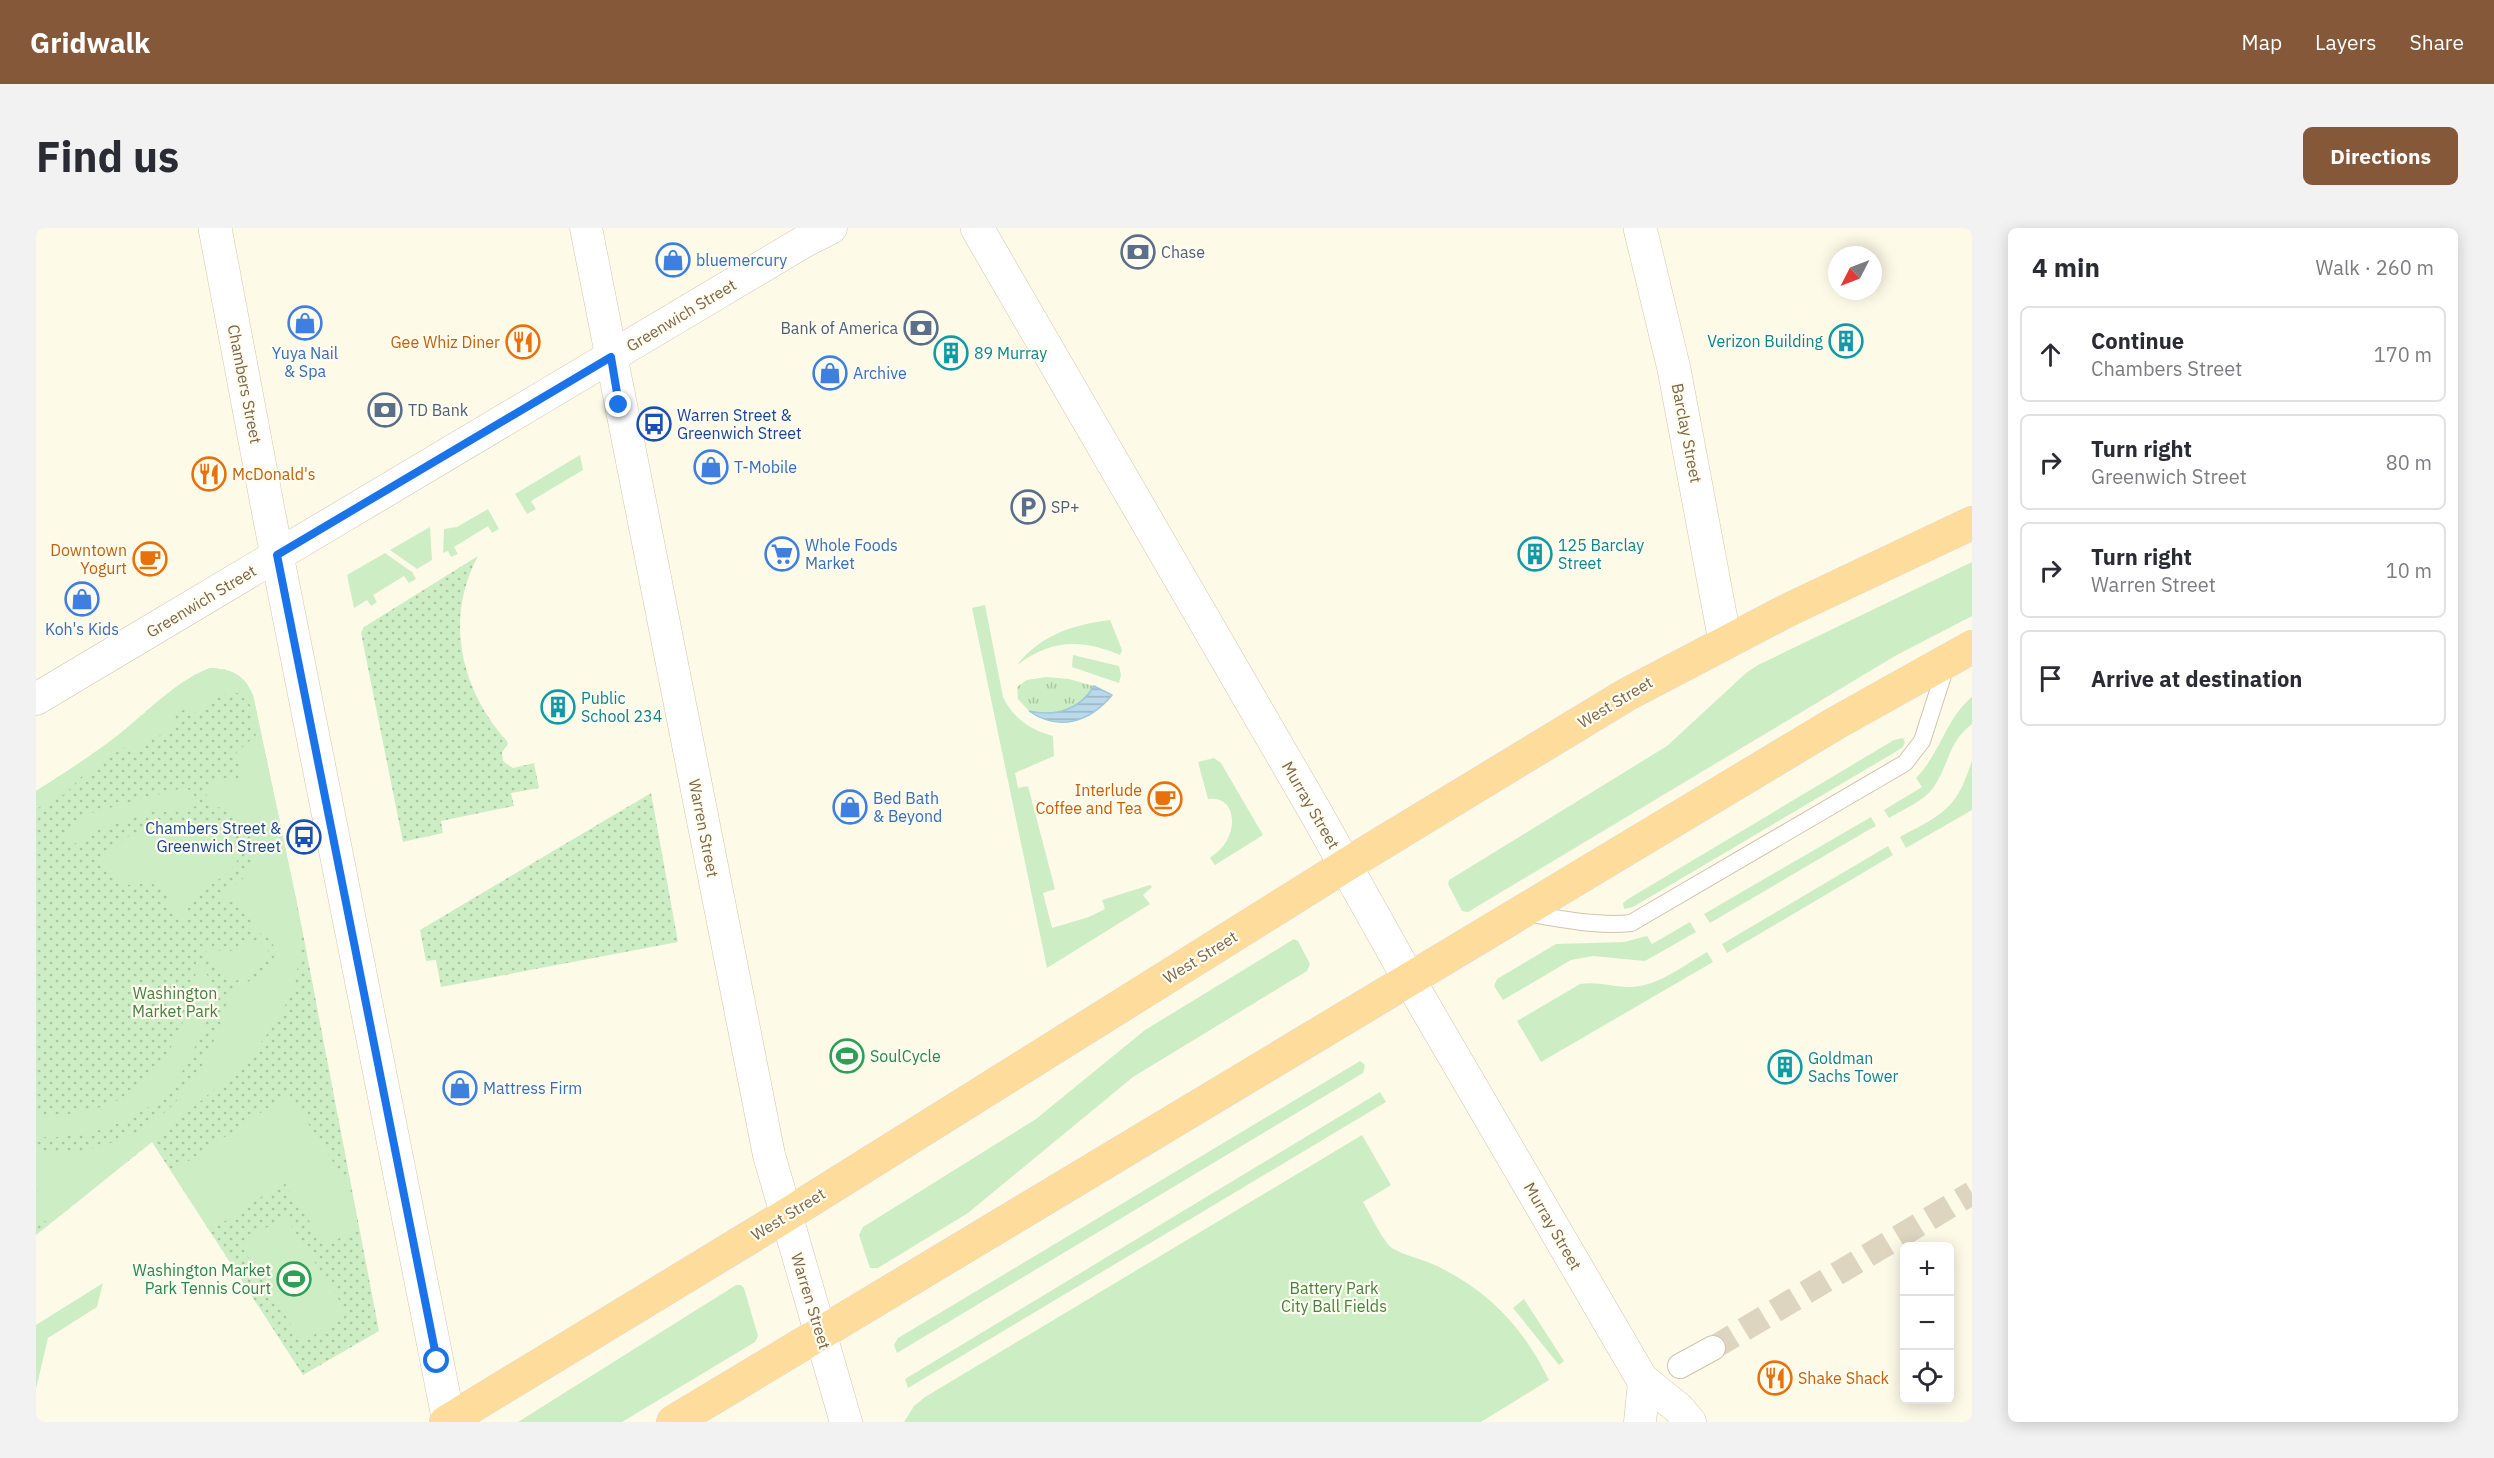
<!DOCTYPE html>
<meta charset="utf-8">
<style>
body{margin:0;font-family:"IBM Plex Sans",sans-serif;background:#f2f2f3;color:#2b2b33}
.controls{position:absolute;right:18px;bottom:18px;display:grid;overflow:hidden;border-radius:9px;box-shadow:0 3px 15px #0003}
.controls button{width:54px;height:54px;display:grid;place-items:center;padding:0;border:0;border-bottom:2px solid #e1e1e2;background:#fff;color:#2b2b33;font:30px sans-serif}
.compass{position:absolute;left:1792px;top:18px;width:54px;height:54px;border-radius:50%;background:#fff;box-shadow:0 3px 15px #0003;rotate:228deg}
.stop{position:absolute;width:18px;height:18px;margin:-14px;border:4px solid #1a73e8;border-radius:50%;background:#fff}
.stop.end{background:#1a73e8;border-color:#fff;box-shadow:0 2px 6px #0008}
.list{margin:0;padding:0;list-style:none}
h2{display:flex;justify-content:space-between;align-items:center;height:78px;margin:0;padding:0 24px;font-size:26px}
h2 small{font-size:20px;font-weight:400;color:#7c7c81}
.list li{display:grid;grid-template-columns:39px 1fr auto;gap:18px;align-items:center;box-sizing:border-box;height:96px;margin:0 12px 12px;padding:0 12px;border:2px solid #e1e1e2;border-radius:9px}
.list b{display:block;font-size:22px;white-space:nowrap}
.list p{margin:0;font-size:20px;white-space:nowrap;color:#7c7c81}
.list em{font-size:20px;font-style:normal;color:#7c7c81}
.icon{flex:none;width:33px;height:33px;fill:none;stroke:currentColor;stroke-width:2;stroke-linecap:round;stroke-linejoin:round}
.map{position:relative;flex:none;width:1936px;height:1194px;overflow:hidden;border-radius:9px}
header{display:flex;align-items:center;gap:36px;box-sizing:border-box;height:84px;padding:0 30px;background:#85583a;color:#fff}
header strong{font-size:28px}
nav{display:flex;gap:33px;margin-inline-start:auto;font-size:21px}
.intro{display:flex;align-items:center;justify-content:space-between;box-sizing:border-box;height:144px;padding:0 36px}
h1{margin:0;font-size:42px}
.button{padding:15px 27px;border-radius:9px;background:#85583a;color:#fff;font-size:21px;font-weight:700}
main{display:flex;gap:36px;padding:0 36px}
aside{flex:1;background:#fff;border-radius:9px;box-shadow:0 3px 15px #0003}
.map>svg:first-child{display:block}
.grass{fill:url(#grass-tufts)}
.park{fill:url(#park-dots)}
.garden{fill:#cdeec4}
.water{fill:url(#water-rules);stroke:#9fc7dd;stroke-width:1.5}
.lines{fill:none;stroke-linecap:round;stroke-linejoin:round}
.pedestrian-tunnel{stroke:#ded5c0;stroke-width:24;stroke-dasharray:24 12;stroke-linecap:butt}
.service-casing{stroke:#d2c4ac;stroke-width:18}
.pedestrian-casing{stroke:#d2c4ac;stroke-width:26}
.minor-casing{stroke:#d2c4ac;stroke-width:33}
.secondary-casing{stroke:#d6c6a9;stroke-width:34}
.trunk-casing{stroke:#e0dad3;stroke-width:34}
.service{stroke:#fff;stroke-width:16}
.pedestrian{stroke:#fff;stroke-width:24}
.minor{stroke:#fff;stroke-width:32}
.secondary{stroke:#fff;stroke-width:33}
.trunk{stroke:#fedc9c;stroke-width:33}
.route{stroke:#1a73e8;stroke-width:8}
.labels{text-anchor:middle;stroke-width:4.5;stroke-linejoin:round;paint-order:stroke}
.service-label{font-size:16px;fill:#4e5e75;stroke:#fffcf0;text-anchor:start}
.shop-label{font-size:16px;fill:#366cbe;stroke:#fffcf0;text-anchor:start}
.street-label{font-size:16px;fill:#7c6549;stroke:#fffcf0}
.culture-label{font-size:16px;fill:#0d838f;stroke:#fffcf0;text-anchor:start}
.food-label{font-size:16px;fill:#c56008;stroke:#fffcf0;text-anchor:end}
.transit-label{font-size:16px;fill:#164399;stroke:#fffcf0;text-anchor:start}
.park-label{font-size:16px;fill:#45823f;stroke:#fffcf0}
.leisure-label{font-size:16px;fill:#27864d;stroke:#fffcf0;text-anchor:start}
</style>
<header>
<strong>Gridwalk</strong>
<nav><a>Map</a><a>Layers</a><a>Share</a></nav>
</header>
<div class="intro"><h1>Find us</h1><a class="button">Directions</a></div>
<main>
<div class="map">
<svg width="1936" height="1194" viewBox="0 0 1936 1194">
<defs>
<pattern id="grass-tufts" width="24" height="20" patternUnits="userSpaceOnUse" patternTransform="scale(1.5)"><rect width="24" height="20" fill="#cdeec4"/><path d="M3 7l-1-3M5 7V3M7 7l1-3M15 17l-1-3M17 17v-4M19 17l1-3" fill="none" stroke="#abc4a1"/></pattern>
<pattern id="park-dots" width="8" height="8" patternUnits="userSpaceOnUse" patternTransform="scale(1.5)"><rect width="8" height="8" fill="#cdeec4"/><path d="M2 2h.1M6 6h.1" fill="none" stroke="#abc4a1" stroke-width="1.8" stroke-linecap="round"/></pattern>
<pattern id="water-rules" width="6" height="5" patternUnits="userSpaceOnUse" patternTransform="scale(1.5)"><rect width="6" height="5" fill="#bad9ea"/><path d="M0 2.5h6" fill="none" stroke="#9cb4c0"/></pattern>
</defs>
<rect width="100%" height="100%" fill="#fefae8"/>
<path class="grass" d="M 1010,449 L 1033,451 L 1058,458 C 1044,482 1019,489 993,483 L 982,471 L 981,459 L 991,452 Z"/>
<g class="park">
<path d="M 442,328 C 408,391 425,462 471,513 L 472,516 L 466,524 L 467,533 L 477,540 L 498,535 L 503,560 L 475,565 L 478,578 L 405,593 L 407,605 L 367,614 L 325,405 L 328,399 Z"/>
<path d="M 174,440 C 197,441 208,447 217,467 L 264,690 L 343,1103 L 267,1147 L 116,914 L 0,1007 L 0,563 C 27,546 55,528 81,508 C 111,485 139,453 174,440 Z"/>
<polygon points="615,565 642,714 405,759 400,732 390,733 384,702"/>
</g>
<g class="garden">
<polygon points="544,227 547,242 495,273 500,281 491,286 479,266"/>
<polygon points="452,281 463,301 456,305 452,298 418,319 422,326 415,329 412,323 407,325 408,301 421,299"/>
<polygon points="394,299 396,332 381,341 354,322"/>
<polygon points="349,325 376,344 380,351 373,355 368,348 337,367 341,374 335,378 331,372 318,380 311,347"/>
<polygon points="1936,334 1936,388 1859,428 1432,684 1426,683 1412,656 1413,652 1631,518 1710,445 1722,437"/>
<path d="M 949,377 L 967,469 C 977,490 994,502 1017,508 L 1018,528 L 979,545 L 982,560 L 992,558 L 1019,661 L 1007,665 L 1016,700 L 1053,689 L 1069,681 L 1066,672 L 1114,657 L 1116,659 L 1107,667 L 1114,676 L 1011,740 L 936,380 Z"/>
<path d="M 1074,392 L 1086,422 L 1084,427 C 1045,411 1016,411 981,437 C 1006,406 1037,397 1074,392 Z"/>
<polygon points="1037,427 1083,438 1085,447 1083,455 1036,439"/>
<path d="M 174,440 C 197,441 208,447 217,467 L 261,675 C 262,698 266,724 260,748 C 244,814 178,861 129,903 C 91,934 53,964 15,995 L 0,991 L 2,962 L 0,925 C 18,924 36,925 54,921 C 110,908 146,878 171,828 C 177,815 182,803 187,790 C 189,784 189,778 192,773 C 203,754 229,750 240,725 L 235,711 L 218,702 L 218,692 L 208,677 L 185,672 L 184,667 L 187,665 C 196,659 206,654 212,644 C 231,615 200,580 171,576 L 170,560 L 187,550 L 208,553 L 200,525 L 220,507 L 214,477 L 203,465 L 175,467 L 171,481 L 155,485 L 152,479 L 138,488 L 139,499 L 96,523 L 90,518 L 45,549 L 29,566 L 0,581 L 0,563 C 27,546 55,528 81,508 C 111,485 139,453 174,440 Z"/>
<path d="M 1936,469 L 1936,496 C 1912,514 1914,534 1899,557 C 1889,573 1868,581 1853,590 L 1848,582 L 1886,559 L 1880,550 C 1904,526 1910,490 1936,469 Z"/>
<polygon points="1867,510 1869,514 1867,519 1861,523 1597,679 1588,681 1587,675 1592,671 1858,512"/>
<path d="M 1178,530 L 1185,535 L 1227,607 L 1179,637 L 1174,630 C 1180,625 1187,620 1191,612 C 1201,595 1197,568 1172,571 L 1162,534 Z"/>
<path d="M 1936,533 L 1936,582 L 1870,620 L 1864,609 C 1881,599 1906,589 1918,572 C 1927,560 1931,546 1936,533 Z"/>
<polygon points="150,559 159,568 161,578 123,585 122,582 57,602 58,606 34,618 28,609 44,588"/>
<polygon points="1835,589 1840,598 1829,604 1674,695 1668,686"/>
<path d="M 155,593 C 185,592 198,596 204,627 C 191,658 158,653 148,692 L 132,676 L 133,670 C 128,664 122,657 114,655 C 109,654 104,656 99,657 C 84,658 70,646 67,632 L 93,608 Z"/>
<polygon points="1852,618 1857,627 1691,725 1686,716"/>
<polygon points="1654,694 1660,704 1609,733 1557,728 1535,732 1467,772 1458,758 1461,751 1520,716 1588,714 1611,708 1616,716"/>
<path d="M 214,710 L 231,718 L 232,724 L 213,746 L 196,755 L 191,752 L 170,723 L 170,720 L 172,719 C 188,726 203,725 214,710 Z"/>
<polygon points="1258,711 1262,713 1274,736 1271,743 1097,849 932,985 842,1040 834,1040 823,1007 827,999 1000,891 1109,802"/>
<path d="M 1671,724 L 1677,734 L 1505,834 L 1481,793 L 1544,756 C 1561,753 1578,759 1595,759 C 1623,758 1648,737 1671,724 Z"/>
<path d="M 160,727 C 182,759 179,779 162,813 C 154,828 147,847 134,860 C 101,896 48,912 0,909 L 0,886 C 17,889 33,887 50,883 C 99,872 123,847 143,803 C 155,777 161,756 160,727 Z"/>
<polygon points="1324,833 1329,837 1327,845 861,1125 858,1117 862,1110"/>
<polygon points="1344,864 1350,874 872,1160 869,1151"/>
<polygon points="253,866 314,960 322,998 290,1019 248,954 174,1003 136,944"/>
<path d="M 1326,907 L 1355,957 L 1327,974 C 1333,984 1348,1015 1356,1020 C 1369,1028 1386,1031 1399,1037 C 1453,1063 1487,1099 1513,1152 L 1445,1194 L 868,1194 L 878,1178 L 889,1169 Z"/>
<polygon points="249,988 312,1086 266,1114 204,1016"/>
<polygon points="67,1055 61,1079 12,1110 0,1161 0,1097"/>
<polygon points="700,1057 705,1057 708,1060 722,1108 719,1114 586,1194 482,1194"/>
<polygon points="1488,1071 1528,1133 1523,1137 1477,1080"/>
</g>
<path class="water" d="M 1058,458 L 1076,467 C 1054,494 1023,504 993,483 C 1019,489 1044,482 1058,458 Z"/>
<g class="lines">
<polyline class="pedestrian-tunnel" points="1677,1120 1936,965"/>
<defs>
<path id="service" d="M 1488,685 C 1523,690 1560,699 1595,695 L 1869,535 L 1886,513 L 1911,435"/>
<polyline id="pedestrian" points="1644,1138 1677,1120"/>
<g id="minor">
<polyline points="550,0 733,927 810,1194"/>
<polyline points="0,471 769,13 795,0"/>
<polyline points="1374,753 1606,1151 1642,1180 1654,1194"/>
<polyline points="1604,1194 1608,1154"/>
</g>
<g id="secondary">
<polyline points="179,0 234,292 413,1194"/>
<polyline points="941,0 1280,585 1374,753"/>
<polyline points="1604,0 1638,141 1689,413"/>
</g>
<g id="trunk">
<polyline points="410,1194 749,988 1310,637 1590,467 1750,383 1936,295"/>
<polyline points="637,1194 1800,495 1936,419"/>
</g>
</defs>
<use href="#service" class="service-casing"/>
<use href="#pedestrian" class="pedestrian-casing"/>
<use href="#minor" class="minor-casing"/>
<use href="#secondary" class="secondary-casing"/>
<use href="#trunk" class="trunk-casing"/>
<use href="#service" class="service"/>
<use href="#pedestrian" class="pedestrian"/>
<use href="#minor" class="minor"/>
<use href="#secondary" class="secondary"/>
<use href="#trunk" class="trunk"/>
</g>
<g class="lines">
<polyline class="route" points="401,1133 241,327 575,129 583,177"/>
</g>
<defs>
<symbol id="bank-ring" viewBox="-11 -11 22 22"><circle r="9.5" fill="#fffcf0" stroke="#5c6f8a" stroke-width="1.5"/><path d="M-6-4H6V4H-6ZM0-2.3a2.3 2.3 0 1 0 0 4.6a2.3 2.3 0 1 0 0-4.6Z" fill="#5c6f8a"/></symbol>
<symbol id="shop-ring" viewBox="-11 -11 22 22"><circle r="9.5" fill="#fffcf0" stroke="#3f7fe0" stroke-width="1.5"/><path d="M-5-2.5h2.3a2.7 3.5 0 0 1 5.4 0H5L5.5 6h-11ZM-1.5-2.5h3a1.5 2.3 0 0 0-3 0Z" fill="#3f7fe0"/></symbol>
<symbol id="building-ring" viewBox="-11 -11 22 22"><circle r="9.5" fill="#fffcf0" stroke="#0f9aa8" stroke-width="1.5"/><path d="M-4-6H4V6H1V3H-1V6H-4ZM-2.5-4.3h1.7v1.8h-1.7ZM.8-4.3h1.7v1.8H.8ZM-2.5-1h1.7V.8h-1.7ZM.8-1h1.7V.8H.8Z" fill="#0f9aa8"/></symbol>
<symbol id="restaurant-ring" viewBox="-11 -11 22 22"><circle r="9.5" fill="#fffcf0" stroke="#e8710a" stroke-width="1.5"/><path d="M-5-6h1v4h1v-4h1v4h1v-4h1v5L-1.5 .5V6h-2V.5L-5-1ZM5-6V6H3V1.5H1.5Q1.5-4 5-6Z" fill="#e8710a"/></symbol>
<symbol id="bus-ring" viewBox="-11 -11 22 22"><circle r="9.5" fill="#fffcf0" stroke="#1a4fb4" stroke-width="1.5"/><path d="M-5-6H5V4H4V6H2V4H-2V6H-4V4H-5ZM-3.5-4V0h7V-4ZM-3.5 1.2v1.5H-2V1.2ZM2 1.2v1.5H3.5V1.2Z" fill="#1a4fb4"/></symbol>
<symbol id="parking-ring" viewBox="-11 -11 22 22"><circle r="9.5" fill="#fffcf0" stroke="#5c6f8a" stroke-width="1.5"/><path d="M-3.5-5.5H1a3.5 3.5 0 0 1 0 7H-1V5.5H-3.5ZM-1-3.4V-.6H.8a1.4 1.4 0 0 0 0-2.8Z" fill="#5c6f8a"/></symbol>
<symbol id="supermarket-ring" viewBox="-11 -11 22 22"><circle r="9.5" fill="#fffcf0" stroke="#3f7fe0" stroke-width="1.5"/><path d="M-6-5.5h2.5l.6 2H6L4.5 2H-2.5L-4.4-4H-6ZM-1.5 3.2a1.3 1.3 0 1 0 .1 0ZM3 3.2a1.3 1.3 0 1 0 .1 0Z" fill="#3f7fe0"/></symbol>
<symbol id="cafe-ring" viewBox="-11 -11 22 22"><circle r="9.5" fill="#fffcf0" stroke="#e8710a" stroke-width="1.5"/><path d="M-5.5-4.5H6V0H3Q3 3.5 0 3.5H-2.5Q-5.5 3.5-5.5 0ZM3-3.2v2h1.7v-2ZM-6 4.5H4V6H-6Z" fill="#e8710a"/></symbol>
<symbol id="stadium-ring" viewBox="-11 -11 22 22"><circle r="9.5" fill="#fffcf0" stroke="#2e9e5b" stroke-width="1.5"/><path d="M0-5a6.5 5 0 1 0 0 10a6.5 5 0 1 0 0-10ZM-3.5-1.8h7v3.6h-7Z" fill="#2e9e5b"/></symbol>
</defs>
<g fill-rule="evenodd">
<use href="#bank-ring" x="1083" y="5" width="38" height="38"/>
<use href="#shop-ring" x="618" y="13" width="38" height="38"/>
<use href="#shop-ring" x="250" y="76" width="38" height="38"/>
<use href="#bank-ring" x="866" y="81" width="38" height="38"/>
<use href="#building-ring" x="1791" y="94" width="38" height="38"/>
<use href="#restaurant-ring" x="468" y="95" width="38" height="38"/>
<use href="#building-ring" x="896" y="106" width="38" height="38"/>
<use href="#shop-ring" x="775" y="126" width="38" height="38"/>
<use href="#bank-ring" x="330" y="163" width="38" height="38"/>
<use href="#bus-ring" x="599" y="177" width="38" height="38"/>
<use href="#shop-ring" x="656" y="220" width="38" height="38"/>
<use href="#restaurant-ring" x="154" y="227" width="38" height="38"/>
<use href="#parking-ring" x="973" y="260" width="38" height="38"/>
<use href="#supermarket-ring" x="727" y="307" width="38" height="38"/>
<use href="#building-ring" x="1480" y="307" width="38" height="38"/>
<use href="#cafe-ring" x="95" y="312" width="38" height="38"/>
<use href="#shop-ring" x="27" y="352" width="38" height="38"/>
<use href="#building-ring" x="503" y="460" width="38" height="38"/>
<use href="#cafe-ring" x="1110" y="552" width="38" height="38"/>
<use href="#shop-ring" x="795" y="560" width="38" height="38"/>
<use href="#bus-ring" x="249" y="590" width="38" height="38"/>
<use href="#stadium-ring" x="792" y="809" width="38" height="38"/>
<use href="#building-ring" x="1730" y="820" width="38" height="38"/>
<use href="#shop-ring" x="405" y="841" width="38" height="38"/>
<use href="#stadium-ring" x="239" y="1032" width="38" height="38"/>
<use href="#restaurant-ring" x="1720" y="1131" width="38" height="38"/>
</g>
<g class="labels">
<g class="service-label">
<text x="1125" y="30">Chase</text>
<text x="862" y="106" text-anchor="end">Bank of America</text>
<text x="372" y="188">TD Bank</text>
<text x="1015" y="285">SP+</text>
</g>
<g class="shop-label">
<text x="660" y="38">bluemercury</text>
<text x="269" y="131" text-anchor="middle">Yuya Nail<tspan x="269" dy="18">&amp; Spa</tspan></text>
<text x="817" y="151">Archive</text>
<text x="698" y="245">T-Mobile</text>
<text x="769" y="323">Whole Foods<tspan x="769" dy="18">Market</tspan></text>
<text x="46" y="407" text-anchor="middle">Koh's Kids</text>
<text x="837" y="576">Bed Bath<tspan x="837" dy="18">&amp; Beyond</tspan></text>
<text x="447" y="866">Mattress Firm</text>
</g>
<g class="street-label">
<text transform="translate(645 87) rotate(-31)" y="6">Greenwich Street</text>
<text transform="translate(209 156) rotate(79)" y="6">Chambers Street</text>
<text transform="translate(1651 205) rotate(79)" y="6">Barclay Street</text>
<text transform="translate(165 373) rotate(-31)" y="6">Greenwich Street</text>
<text transform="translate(1579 474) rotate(-31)" y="6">West Street</text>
<text transform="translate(1275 577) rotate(60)" y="6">Murray Street</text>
<text transform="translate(668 600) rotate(79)" y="6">Warren Street</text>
<text transform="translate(1164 729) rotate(-32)" y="6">West Street</text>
<text transform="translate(752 986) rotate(-32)" y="6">West Street</text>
<text transform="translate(1517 998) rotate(60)" y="6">Murray Street</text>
<text transform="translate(775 1073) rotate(73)" y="6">Warren Street</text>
</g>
<g class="culture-label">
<text x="1787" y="119" text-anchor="end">Verizon Building</text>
<text x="938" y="131">89 Murray</text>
<text x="1522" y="323">125 Barclay<tspan x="1522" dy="18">Street</tspan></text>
<text x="545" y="476">Public<tspan x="545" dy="18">School 234</tspan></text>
<text x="1772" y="836">Goldman<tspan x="1772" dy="18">Sachs Tower</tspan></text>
</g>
<g class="food-label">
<text x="464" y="120">Gee Whiz Diner</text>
<text x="196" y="252" text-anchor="start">McDonald's</text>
<text x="91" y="328">Downtown<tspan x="91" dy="18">Yogurt</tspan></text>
<text x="1106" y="568">Interlude<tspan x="1106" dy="18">Coffee and Tea</tspan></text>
<text x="1762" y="1156" text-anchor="start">Shake Shack</text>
</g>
<g class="transit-label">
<text x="641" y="193">Warren Street &amp;<tspan x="641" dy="18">Greenwich Street</tspan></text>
<text x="245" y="606" text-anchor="end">Chambers Street &amp;<tspan x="245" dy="18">Greenwich Street</tspan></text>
</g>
<g class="park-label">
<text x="139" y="771">Washington<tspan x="139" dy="18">Market Park</tspan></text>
<text x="1298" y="1066">Battery Park<tspan x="1298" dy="18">City Ball Fields</tspan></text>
</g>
<g class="leisure-label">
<text x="834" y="834">SoulCycle</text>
<text x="235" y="1048" text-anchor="end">Washington Market<tspan x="235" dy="18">Park Tennis Court</tspan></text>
</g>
</g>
</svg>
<div class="controls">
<button>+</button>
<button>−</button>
<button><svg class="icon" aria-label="locate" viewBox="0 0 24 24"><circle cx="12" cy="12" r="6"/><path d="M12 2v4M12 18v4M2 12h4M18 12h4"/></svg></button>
</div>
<svg class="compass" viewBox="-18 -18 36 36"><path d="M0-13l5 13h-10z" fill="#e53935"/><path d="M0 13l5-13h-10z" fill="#7c7c81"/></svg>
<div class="stop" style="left:401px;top:1133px"></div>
<div class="stop end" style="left:583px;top:177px"></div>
</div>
<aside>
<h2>4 min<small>Walk · 260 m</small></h2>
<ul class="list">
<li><svg class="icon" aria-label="ahead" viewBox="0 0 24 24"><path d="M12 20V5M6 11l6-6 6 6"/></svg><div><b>Continue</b><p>Chambers Street</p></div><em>170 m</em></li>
<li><svg class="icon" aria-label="right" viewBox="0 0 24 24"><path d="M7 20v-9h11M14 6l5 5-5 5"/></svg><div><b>Turn right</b><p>Greenwich Street</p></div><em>80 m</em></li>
<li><svg class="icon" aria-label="right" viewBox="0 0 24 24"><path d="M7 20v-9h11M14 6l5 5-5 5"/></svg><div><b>Turn right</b><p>Warren Street</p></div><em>10 m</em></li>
<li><svg class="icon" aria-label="arrive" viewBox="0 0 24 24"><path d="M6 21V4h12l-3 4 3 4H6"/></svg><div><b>Arrive at destination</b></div></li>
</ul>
</aside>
</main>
